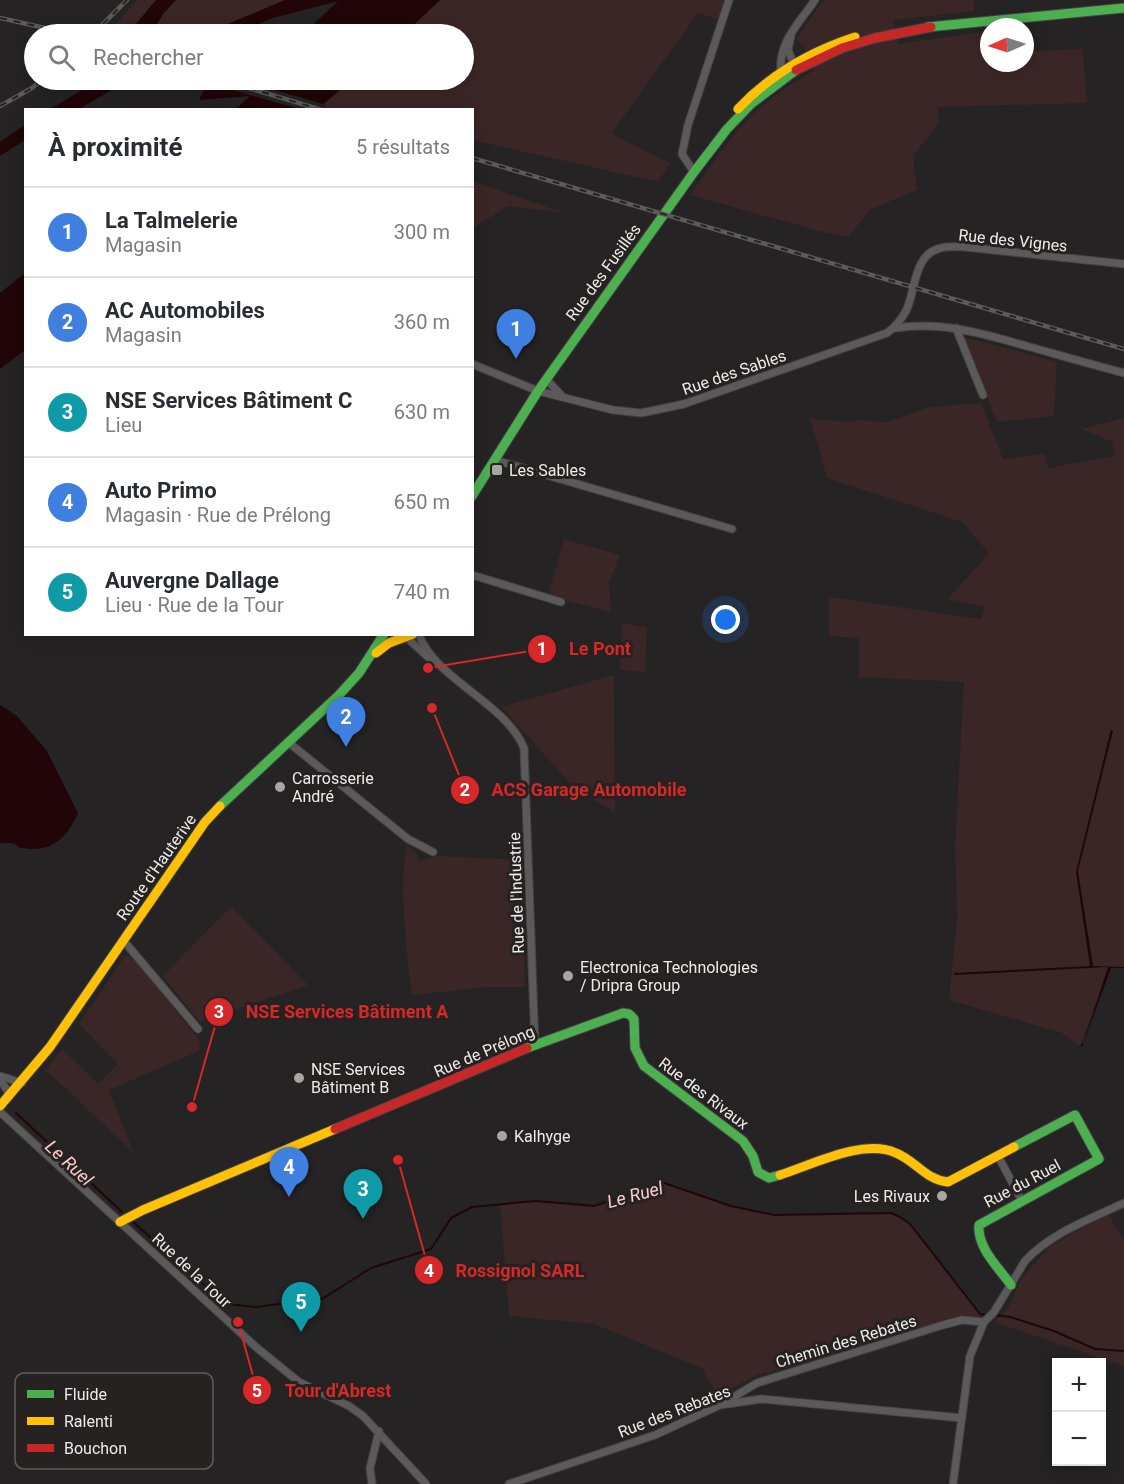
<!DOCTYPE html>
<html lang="fr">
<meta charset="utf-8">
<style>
body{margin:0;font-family:Roboto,sans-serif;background:#f7f7f7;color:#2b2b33}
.controls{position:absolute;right:18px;bottom:18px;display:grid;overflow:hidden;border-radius:0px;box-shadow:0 3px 15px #0003}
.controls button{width:54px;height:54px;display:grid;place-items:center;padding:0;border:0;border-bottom:2px solid #e1e1e2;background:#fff;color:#2b2b33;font:30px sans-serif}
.compass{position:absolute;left:980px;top:18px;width:54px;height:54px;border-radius:50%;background:#fff;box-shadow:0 3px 15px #0003;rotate:267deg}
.you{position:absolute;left:726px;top:620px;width:21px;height:21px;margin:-15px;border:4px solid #fff;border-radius:50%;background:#1a73e8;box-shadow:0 0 0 9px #1a73e833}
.badge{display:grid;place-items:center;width:39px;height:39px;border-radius:50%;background:#db2777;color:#fff;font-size:20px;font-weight:700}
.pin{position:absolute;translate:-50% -50px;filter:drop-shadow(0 2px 3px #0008)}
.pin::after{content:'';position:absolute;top:32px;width:21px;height:18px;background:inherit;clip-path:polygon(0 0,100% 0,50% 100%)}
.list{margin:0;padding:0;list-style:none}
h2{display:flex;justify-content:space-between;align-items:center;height:78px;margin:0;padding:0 24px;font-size:26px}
h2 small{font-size:20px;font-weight:400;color:#7c7c81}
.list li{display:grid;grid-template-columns:39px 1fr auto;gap:18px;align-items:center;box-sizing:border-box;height:90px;padding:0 24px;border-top:2px solid #e1e1e2}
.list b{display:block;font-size:22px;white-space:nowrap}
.list p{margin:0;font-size:20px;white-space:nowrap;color:#7c7c81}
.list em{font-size:20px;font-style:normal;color:#7c7c81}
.icon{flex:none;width:33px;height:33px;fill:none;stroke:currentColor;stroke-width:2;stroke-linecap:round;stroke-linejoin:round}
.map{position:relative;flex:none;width:1124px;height:1484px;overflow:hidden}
.search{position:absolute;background:#fff;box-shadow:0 3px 15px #0003;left:24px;top:24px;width:450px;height:66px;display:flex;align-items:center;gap:15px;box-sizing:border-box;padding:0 21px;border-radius:33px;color:#7c7c81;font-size:22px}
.panel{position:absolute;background:#fff;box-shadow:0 3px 15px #0003;left:24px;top:108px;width:450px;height:528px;border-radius:0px}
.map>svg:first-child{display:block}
.green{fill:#3b2627}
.water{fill:#210508}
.pier{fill:#252323}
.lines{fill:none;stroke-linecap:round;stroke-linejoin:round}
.stream{stroke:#210508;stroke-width:2}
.street-casing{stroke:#434141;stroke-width:9}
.fast-casing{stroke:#434141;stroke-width:11}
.slow-casing{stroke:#434141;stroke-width:11}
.jam-casing{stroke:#434141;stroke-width:11}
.street{stroke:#5b5959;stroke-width:7}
.fast{stroke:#4caf50;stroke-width:9}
.slow{stroke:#ffc107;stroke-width:9}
.jam{stroke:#c62828;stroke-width:9}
.rail-casing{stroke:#5c5a5a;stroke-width:4.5}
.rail{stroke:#262222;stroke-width:2;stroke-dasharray:7;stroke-linecap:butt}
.poi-dot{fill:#a8a5a5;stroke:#262222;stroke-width:2}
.labels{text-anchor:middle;stroke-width:6;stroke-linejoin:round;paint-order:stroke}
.street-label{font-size:16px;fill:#eeebeb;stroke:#262222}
.poi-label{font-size:16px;fill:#eeebeb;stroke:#262222;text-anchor:start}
.water-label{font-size:18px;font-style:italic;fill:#f9cbcb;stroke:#262222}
.key{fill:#262222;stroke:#625e5e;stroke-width:1.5}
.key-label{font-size:16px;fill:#eeebeb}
.leader{fill:none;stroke:#d62828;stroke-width:2}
.callout-dot{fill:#d62828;stroke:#262222;stroke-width:2}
.mark-label{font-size:18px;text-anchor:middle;font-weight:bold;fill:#fff}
.callout-label{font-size:18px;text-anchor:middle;font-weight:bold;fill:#d62828;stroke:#262222;stroke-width:6;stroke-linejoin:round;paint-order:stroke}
</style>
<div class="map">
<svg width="1124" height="1484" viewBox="0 0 1124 1484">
<rect width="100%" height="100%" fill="#252323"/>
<g class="green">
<polygon points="137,0 285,0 204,34 107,34"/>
<polygon points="440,0 726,0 719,20 698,13 611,134 670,163 658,182 473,140 472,110 317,110 352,80 464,80 464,34 404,34"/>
<path d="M 823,0 L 974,0 L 974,11 L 893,20 L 898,44 L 989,31 L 989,63 L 1025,63 L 1025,51 L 1083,49 L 1087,103 L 938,107 L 938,124 L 913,156 L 917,190 L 871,209 L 848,237 L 819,231 L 690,195 C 710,167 729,138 753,114 C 771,96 794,83 815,70 L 805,48 L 796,40 Z"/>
<polygon points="473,181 564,213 508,206 473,228"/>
<polygon points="964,337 1057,362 1054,416 997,422"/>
<polygon points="981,403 1003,459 1044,454 1048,468 1115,456 1112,442 1082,429 1124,418 1124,968 1109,968 1080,1046 1062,1033 949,1000 957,917 955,845 964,682 859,677 859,638 829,636 829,597 981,619 985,607 948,599 989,553 962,522 827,478 810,419 851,422 858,420 888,422 930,407"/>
<polygon points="564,539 620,555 609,582 611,612 548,596"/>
<polygon points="622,622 647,628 645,672 620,670"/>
<polygon points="614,675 615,813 572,785 501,707"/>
<path d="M 406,845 L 416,853 L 419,861 L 437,856 L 520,860 L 525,987 L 488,987 L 412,995 C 406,945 399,895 406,845 Z"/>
<polygon points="231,906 308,985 200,1022 163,976"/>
<polygon points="125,956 132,956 200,1041 199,1051 109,1090 133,1152 46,1070 62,1049 98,1084 118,1064 79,1024"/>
<polygon points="664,1183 731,1206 774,1215 891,1213 900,1217 910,1224 980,1314 975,1320 962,1320 835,1357 757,1375 717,1396 702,1368 594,1324 509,1316 500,1204 535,1201 594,1206"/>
<polygon points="1108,1214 1124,1240 1124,1366 994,1322 1008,1308 1022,1278 1050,1246"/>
</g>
<g class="water">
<polygon points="156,0 176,0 163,14 151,34 133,34 130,31"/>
<polygon points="285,0 440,0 404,34 303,34 338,1 273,18 235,34 204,34"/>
<polygon points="99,80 129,80 79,109 50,109"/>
<polygon points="224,80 352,80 317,109 236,109 250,96 199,100 207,84"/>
<polygon points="25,125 25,140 0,156 0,142"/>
<polygon points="25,273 25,350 0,369 0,293"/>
<path d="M 0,705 L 17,716 L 47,751 L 78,813 C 67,838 51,853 23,848 C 14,847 22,847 14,844 C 11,842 4,843 0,843 Z"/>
<polygon points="1111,729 1113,731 1078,871 1093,966 1124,967 1124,968 1111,968 1082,1047 1080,1046 1084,1041 1108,967 954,975 954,973 1090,966 1076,872"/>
</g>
<polygon class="pier" points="213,80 239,80 327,105 322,110 299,109 205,82"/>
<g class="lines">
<g class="stream">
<polyline points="16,1113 122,1212"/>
<polyline points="132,1221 218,1297"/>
<polyline points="228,1304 255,1307 322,1299 371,1268 431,1249 451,1218 472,1207 535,1201 594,1206 664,1183 731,1206 774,1215 891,1213 900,1217 910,1224 980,1314 988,1315"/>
<polyline points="995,1315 1010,1317 1054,1331 1095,1349 1124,1351"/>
</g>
<defs>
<g id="street">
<polyline points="791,65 793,62 788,50 791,36"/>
<path d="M 783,73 L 781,71 C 778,42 800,22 815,0"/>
<polyline points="694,172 682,154 688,125 729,0"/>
<path d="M 895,328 C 943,321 984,334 1030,347 C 1062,356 1093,365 1124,373"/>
<polyline points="956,328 983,395"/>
<path d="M 472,364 L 538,391 L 613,410 L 641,413 L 684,404 L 887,333 C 895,327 901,320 906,311 C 916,291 913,254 941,248 C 948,246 957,247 965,247 L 1124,264"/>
<polyline points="546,379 561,395"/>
<polyline points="495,460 732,529"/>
<polyline points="472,575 561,602"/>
<path d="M 419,634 C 434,679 505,702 524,748 L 535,1045"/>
<polyline points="407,638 429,658"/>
<polyline points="288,742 408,839 433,852"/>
<polyline points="123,940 198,1029"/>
<polyline points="0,1076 22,1083"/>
<polyline points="0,1080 7,1090 9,1097"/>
<polyline points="0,1112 256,1347 299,1382 349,1406 363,1416 426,1484"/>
<polyline points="998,1156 1022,1201"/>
<polyline points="725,1402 757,1383 943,1325 962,1320 984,1322"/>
<polyline points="372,1484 370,1468 379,1431"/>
<polyline points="509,1484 655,1435 720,1405 761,1399 962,1418"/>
<path d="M 953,1484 L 970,1356 L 984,1322 L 994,1312 L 1025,1261 C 1051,1233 1090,1219 1124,1203"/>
</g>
<g id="fast">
<polyline points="928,27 1124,8"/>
<polyline points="472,496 538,391 694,172 727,129 751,104 796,70"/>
<polyline points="220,806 339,695 359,673 384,634"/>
<polyline points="527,1048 623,1013 629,1014 634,1019 635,1048 644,1066 743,1141 753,1156 758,1172 769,1178 780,1175"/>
<path d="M 1011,1285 C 999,1268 977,1248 979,1225 L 1099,1159 L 1075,1115 L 1014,1147"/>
</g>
<g id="slow">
<path d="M 738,109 C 771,74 809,52 855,37"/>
<polyline points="376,653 389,643 413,634"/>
<polyline points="0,1106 50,1047 205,822 220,806"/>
<path d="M 780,1175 C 812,1165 863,1138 896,1153 C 916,1161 926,1180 948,1182 L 1014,1147"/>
<polyline points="120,1222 143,1210 335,1129"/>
</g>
<g id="jam">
<polyline points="796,70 842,48 875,38 931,27"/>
<polyline points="335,1129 527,1048"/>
</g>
</defs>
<use href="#street" class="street-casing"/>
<use href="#fast" class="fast-casing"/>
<use href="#slow" class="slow-casing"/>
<use href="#jam" class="jam-casing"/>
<use href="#street" class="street"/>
<use href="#fast" class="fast"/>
<use href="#slow" class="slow"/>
<use href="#jam" class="jam"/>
<defs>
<g id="rail">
<polyline points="0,18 72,34"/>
<polyline points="93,34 127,0"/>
<polyline points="208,80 230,86"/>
<polyline points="222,80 322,110"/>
<polyline points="0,106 32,88 42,80"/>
<polyline points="472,158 1124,349"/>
</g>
</defs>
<use href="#rail" class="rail-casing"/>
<use href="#rail" class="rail"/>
</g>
<g class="poi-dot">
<rect x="491" y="464" width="12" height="12" rx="3"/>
<circle cx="280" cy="787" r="6"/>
<circle cx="568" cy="976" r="6"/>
<circle cx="299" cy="1078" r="6"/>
<circle cx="502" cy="1136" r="6"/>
<circle cx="942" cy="1196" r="6"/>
</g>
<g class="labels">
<g class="street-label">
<text transform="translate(1013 240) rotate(6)" y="6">Rue des Vignes</text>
<text transform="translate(603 272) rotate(-54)" y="6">Rue des Fusillés</text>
<text transform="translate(734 372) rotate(-19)" y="6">Rue des Sables</text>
<text transform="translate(156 867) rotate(-55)" y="6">Route d'Hauterive</text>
<text transform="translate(516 893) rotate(-92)" y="6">Rue de l'Industrie</text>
<text transform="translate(484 1051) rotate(-23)" y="6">Rue de Prélong</text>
<text transform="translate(704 1093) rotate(37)" y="6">Rue des Rivaux</text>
<text transform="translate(1022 1183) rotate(-28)" y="6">Rue du Ruel</text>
<text transform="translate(192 1270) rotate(43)" y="6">Rue de la Tour</text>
<text transform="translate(846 1341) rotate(-17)" y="6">Chemin des Rebates</text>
<text transform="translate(674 1411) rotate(-21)" y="6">Rue des Rebates</text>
</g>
<g class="poi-label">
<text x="509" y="476">Les Sables</text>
<text x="292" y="784">Carrosserie<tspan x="292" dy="18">André</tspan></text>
<text x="580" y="973">Electronica Technologies<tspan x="580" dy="18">/ Dripra Group</tspan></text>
<text x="311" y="1075">NSE Services<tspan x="311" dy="18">Bâtiment B</tspan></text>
<text x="514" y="1142">Kalhyge</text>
<text x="930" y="1202" text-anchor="end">Les Rivaux</text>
</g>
<g class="water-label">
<text transform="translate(69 1163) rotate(43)" y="6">Le Ruel</text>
<text transform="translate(635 1195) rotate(-15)" y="6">Le Ruel</text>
</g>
</g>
<rect x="15" y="1373" width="198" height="96" rx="9" class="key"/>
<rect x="27" y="1390" width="27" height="8" fill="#4caf50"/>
<rect x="27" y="1417" width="27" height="8" fill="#ffc107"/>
<rect x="27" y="1444" width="27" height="8" fill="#c62828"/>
<g class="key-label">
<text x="64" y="1400">Fluide</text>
<text x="64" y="1427">Ralenti</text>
<text x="64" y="1454">Bouchon</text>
</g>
<path class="leader" d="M428 668L542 649M432 708L465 790M192 1107L219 1012M398 1160L429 1270M238 1322L257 1390"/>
<g class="callout-dot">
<circle cx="428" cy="668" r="6"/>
<circle cx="432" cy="708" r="6"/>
<circle cx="192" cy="1107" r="6"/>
<circle cx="398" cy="1160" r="6"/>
<circle cx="238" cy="1322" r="6"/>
<circle cx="542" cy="649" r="15"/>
<circle cx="465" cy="790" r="15"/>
<circle cx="219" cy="1012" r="15"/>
<circle cx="429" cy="1270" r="15"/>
<circle cx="257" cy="1390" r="15"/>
</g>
<g class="mark-label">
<text x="542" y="655">1</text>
<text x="465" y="796">2</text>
<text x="219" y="1018">3</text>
<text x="429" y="1277">4</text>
<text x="257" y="1397">5</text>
</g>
<g class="callout-label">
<text x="600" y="655">Le Pont</text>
<text x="589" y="796">ACS Garage Automobile</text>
<text x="347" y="1018">NSE Services Bâtiment A</text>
<text x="520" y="1277">Rossignol SARL</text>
<text x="338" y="1397">Tour d'Abrest</text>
</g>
</svg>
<div class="controls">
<button>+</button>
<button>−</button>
</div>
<svg class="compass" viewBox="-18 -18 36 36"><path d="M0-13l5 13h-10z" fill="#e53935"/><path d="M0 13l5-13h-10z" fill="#7c7c81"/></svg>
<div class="you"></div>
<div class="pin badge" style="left:516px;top:359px;background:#3f7fe0">1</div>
<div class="pin badge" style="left:346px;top:747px;background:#3f7fe0">2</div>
<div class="pin badge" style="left:363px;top:1219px;background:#0f9aa8">3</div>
<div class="pin badge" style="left:289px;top:1197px;background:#3f7fe0">4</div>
<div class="pin badge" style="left:301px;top:1332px;background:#0f9aa8">5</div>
<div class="search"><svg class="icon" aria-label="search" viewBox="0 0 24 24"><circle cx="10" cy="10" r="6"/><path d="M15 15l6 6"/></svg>Rechercher</div>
<section class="panel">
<h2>À proximité<small>5 résultats</small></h2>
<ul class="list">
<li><span class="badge" style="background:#3f7fe0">1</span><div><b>La Talmelerie</b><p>Magasin</p></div><em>300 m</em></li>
<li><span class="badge" style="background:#3f7fe0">2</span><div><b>AC Automobiles</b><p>Magasin</p></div><em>360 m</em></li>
<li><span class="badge" style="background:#0f9aa8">3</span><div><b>NSE Services Bâtiment C</b><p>Lieu</p></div><em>630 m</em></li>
<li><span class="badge" style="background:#3f7fe0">4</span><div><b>Auto Primo</b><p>Magasin · Rue de Prélong</p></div><em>650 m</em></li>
<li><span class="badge" style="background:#0f9aa8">5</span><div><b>Auvergne Dallage</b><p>Lieu · Rue de la Tour</p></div><em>740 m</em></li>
</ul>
</section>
</div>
